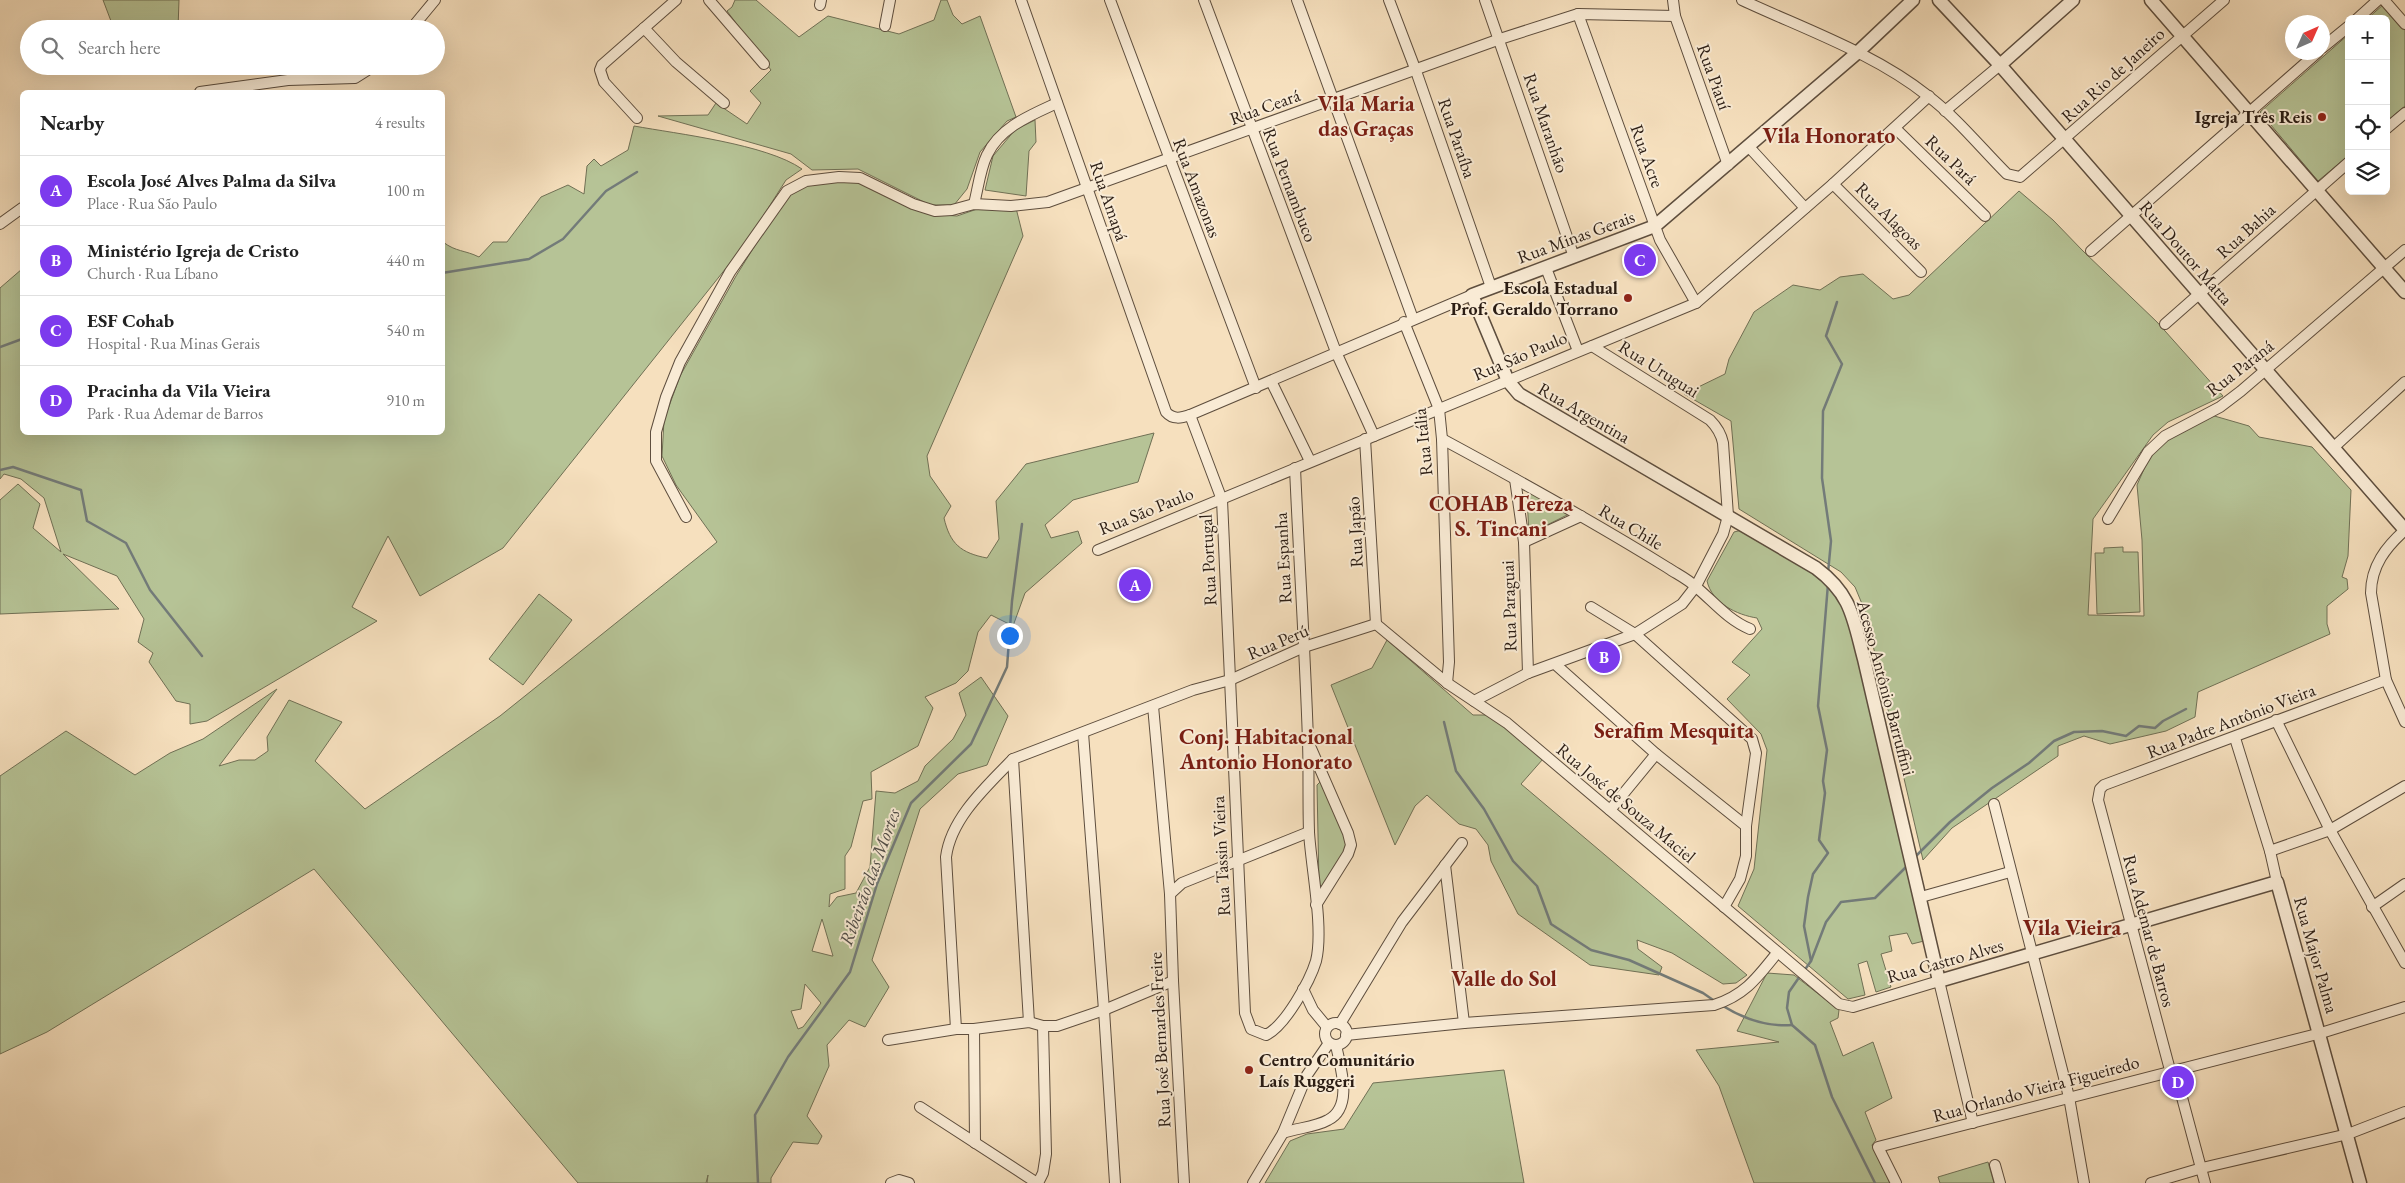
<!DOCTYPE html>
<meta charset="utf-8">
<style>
body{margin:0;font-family:"EB Garamond",serif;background:#f6f6f6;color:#222}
.controls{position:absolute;right:15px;top:15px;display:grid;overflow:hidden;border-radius:8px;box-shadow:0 5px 20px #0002}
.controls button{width:45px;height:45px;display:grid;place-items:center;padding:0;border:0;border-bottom:1px solid #e0e0e0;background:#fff;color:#222;font:25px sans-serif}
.compass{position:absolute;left:2285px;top:15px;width:45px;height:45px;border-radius:50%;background:#fff;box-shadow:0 5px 20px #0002;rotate:45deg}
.you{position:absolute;left:1009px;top:635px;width:18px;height:18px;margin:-12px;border:4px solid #fff;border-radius:50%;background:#1a73e8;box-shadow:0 0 0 8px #1a73e833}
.badge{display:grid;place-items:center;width:32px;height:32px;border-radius:50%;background:#7c3aed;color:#fff;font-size:16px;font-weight:700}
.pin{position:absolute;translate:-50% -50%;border:2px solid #fff;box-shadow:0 1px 5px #0006}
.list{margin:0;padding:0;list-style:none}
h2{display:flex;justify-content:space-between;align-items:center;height:65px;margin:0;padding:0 20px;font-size:21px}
h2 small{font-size:16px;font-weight:400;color:#767676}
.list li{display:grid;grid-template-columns:32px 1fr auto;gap:15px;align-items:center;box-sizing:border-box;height:70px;padding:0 20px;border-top:1px solid #e0e0e0}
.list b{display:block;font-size:19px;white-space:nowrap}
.list p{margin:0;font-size:16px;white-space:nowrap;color:#767676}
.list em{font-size:16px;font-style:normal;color:#767676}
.icon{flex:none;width:28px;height:28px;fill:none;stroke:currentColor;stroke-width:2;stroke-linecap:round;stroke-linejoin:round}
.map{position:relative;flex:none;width:2405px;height:1183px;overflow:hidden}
.search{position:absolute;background:#fff;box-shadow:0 5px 20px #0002;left:20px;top:20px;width:425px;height:55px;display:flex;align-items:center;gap:12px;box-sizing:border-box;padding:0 18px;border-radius:28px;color:#767676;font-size:19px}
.panel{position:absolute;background:#fff;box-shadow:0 5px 20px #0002;left:20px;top:90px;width:425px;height:345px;border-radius:8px}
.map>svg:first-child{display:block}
.green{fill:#b6c396;stroke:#707055;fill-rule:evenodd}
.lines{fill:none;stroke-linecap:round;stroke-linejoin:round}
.stream{stroke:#737b79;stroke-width:2.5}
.minor-casing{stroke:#5e4e3e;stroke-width:12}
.tertiary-casing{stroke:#5e4e3e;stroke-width:15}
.minor{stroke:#f9ebd5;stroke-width:10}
.tertiary{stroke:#f9ebd5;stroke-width:12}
.poi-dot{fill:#8f2418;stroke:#f9ebd5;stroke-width:2}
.labels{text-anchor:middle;stroke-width:4;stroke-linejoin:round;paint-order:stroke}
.street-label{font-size:18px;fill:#2b1d14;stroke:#f9ebd5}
.poi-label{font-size:18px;font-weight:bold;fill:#2b1d14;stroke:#f9ebd5;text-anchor:end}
.water-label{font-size:19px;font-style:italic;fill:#4f4c47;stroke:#f9ebd5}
.district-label{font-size:22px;font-weight:bold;fill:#7a1f14;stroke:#f9ebd5}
</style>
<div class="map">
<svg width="2405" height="1183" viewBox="0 0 2405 1183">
<rect width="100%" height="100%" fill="#f6e0be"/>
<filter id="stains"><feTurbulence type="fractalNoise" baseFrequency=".004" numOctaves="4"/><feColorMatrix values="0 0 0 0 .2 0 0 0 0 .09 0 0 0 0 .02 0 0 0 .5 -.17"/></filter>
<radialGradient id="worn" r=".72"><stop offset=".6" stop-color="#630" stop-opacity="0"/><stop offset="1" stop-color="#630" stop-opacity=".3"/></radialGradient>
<g class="green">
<polygon points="103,0 179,0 178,29 114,29"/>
<polygon points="735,0 756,0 799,37 828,16 899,34 934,20 941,0 947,0 953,15 962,24 980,16 1016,117 1007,121 980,152 967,189 954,205 930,205 858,169 812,170 791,154 658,116 708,115 716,103 747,124 761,103 750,91 771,70 727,11 732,7"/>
<polygon points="2384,4 2405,29 2405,106 2386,122 2386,19 2367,19"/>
<polygon points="2349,34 2349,155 2318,181 2260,112"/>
<polygon points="1035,120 1036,142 1029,151 1026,196 985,190 993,156 1015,130"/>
<path d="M 634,126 C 678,134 766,144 802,169 L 786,180 L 746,243 L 503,548 L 420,596 L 388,536 L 352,607 L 377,621 L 207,721 L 190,724 L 190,704 L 176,701 L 149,662 L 153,653 L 138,642 L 144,619 L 117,576 L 63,554 L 119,609 L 0,614 L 0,500 L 18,484 L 40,504 L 33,528 L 61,552 L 44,498 L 21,479 L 4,474 L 0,479 L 0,288 L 22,269 L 22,432 L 442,432 L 443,242 C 456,252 465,250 479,257 L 493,242 L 507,242 L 541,197 L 568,185 L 584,194 L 587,166 L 594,159 L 601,166 L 628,150 Z"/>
<path d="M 856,178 L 928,214 L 957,216 L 983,207 L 1016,208 L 1023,236 L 927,456 L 930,476 L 951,506 L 944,518 C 950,544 961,553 987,558 L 999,539 L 996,501 L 1026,464 L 1154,433 L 1138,482 L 1073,500 L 1045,525 L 1051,538 L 1078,531 L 1082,543 L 1025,593 L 1013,626 L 991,615 L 978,632 L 968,671 L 956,683 L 925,697 L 933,708 L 918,746 L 871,772 L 872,799 L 863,801 L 851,847 L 845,856 L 845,889 L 830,894 L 829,907 L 837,897 L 856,893 L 870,867 L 876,791 L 895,793 L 918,781 L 925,766 L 953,739 L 966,715 L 959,693 L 981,677 L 1008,716 L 987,765 L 958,774 L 920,809 L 872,960 L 889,987 L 865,1027 L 849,1020 L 827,1045 L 829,1066 L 807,1116 L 822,1136 L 818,1144 L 793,1142 L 771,1178 L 771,1183 L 707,1183 L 708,1175 L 706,1183 L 578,1183 L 314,869 L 47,1032 L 0,1054 L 0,776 L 66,731 L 135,775 L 170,753 L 203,739 L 277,689 L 219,766 L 239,760 L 255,760 L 268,751 L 267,737 L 289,700 L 342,722 L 315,761 L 365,809 L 500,716 L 717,542 L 676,485 L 662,456 L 664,420 L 680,376 L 736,276 L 782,202 L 793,192 L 808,185 ZM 822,919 L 833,956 L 832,956 L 812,951 ZM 805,984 L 821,1003 L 803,1027 L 798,1029 L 791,1011 L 801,1009 Z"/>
<polygon points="2019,191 2053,220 2083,251 2157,322 2223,396 2168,422 2153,435 2093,519 2088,615 2144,616 2142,540 2137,485 2148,460 2162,443 2211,415 2249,426 2259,437 2312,447 2351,490 2348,556 2342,577 2347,579 2348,589 2327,606 2327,624 2330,634 2198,692 2195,717 2166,731 2110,744 2084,736 2058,746 2058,756 1952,828 1923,860 1865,611 1855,587 1841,572 1739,509 1731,421 1684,394 1725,374 1729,359 1754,312 1793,285 1820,290 1840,277 1863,274 1893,299 1909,295"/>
<polygon points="1530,493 1534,493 1571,513 1529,534 1527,497"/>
<path d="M 1742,530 C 1781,554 1824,573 1848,612 L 1924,941 L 1912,944 L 1907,933 L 1889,936 L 1892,951 L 1881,954 L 1891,987 L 1876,992 L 1867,961 L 1858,964 L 1865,995 L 1848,999 L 1738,906 L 1754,869 L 1767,750 L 1761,734 L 1727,699 L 1750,675 L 1732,662 L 1762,629 L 1757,618 C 1737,615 1712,603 1707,581 L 1734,532 Z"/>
<polygon points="2123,547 2123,552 2138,552 2140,612 2097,614 2095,553 2104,553 2104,548"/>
<polygon points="539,594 572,620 523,685 489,659"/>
<polygon points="1387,640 1473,715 1490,715 1543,759 1521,784 1747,975 1736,983 1723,984 1672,953 1637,940 1638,949 1662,967 1659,975 1590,965 1518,914 1491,861 1488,845 1476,829 1459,824 1427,795 1415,806 1395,845 1331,685 1372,668"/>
<polygon points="1321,781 1347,840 1347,848 1322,887 1319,884 1317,785"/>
<polygon points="1767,973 1794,975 1839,1010 1838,1018 1830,1022 1843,1056 1873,1042 1892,1098 1865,1112 1876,1140 1872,1145 1890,1183 1754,1183 1719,1086 1696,1050 1779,1042 1737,1031"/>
<polygon points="1504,1070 1524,1183 1265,1183 1290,1141 1307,1134 1344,1129 1373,1083"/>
<polygon points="1988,1162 1994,1183 1940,1183 1938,1177"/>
</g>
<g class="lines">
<g class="stream">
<polyline points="442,273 529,259 563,239 606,191 637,172"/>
<polyline points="0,347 22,339"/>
<polyline points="0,470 13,467 81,490 87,521 126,543 150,590 202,656"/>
<polyline points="1828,573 1831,541 1822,478 1823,411 1842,364 1826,336 1837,302"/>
<polyline points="1444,722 1456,771 1484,809 1513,861 1537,886 1551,924 1591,950 1629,960 1703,993 1716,1002"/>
<polyline points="1914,858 1950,822 1992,788 2029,763 2054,741 2074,732 2102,731 2126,736 2139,726 2155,728 2163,721 2186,709"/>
<polyline points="1811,961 1826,922 1841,902 1875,898 1907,866"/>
<polyline points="1804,971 1811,961 1804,926 1808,897 1813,874 1828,853 1819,840 1825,793 1823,781 1827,750 1818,706 1828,584"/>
<polyline points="1800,976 1789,992 1787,1008 1792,1025 1815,1045 1832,1097 1875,1183"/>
<path d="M 1723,1006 C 1744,1019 1767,1027 1792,1025"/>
<polyline points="758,1183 755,1115 788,1057 850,972 877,884 911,803 971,744 1007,667 1012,601 1022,524"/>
</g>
<defs>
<g id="minor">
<polyline points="709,0 764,64"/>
<path d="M 1021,0 L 1166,412 C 1173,420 1181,418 1190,415 L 1472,295"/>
<polyline points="1110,0 1256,388"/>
<polyline points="1204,0 1336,352 1374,436"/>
<polyline points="1297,0 1413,319"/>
<polyline points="1389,0 1416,71 1491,287"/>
<polyline points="1485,0 1574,257"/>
<polyline points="1673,0 1675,16 1728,165"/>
<path d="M 1742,0 C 1804,29 1874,53 1928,96 C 1957,118 1981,148 2007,174 L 2020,177 L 2224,0"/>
<polyline points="2384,0 2405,24"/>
<polyline points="820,5 821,0"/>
<polyline points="1578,14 1660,240 1696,303"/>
<polyline points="2357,19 2378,0"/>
<polyline points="885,26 890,0"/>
<polyline points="644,28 676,62 724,103"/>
<polyline points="411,29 435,0"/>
<polyline points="2322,48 2349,26"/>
<polyline points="200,92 288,80 355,78 374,66"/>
<polyline points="1945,111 2000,65"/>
<polyline points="637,118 604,82 600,70 602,65 676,0"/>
<polyline points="1895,128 1985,216"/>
<polyline points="2386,129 2405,113"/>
<polyline points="1749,147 1805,208"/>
<polyline points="1833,184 1921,272"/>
<path d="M 974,204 C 978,189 980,169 987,155 C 1000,127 1031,115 1057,103"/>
<polyline points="0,224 22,208"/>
<polyline points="2091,251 2318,52"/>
<polyline points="1546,268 1578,351"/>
<polyline points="1404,322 1439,409 1442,439 1449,662 1447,683"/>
<polyline points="2165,324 2349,162"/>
<polyline points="1271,381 1310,461"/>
<path d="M 1190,415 L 1222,500 L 1245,1013 L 1251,1029 L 1266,1035 C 1285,1026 1310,981 1316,961 C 1324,928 1311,867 1309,832 C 1308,802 1309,771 1308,741 C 1305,650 1299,559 1295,468"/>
<polyline points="1365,439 1376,624"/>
<path d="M 1442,439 C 1518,480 1594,522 1668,568 C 1677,574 1688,579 1696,587 C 1713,601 1728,620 1750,629"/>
<polyline points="2334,447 2405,382"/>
<polyline points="1515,479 1524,542 1528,673"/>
<polyline points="686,517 656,461 656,432 666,397 680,362 730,272 787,191 806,181 839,177 860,178 913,204 935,211 952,210 974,204 1011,206 1048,202 1500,39 1578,14 1675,16"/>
<polyline points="2108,519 2148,452 2165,436 2220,407 2241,391 2405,250"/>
<path d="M 2405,530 C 2386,547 2371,566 2371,593 L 2386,680 L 2405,722"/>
<polyline points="1524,542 1581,516"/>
<polyline points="1098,550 1696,303 1833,184 1929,96"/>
<polyline points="1591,607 1635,634 1752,739 1756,753 1746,826 1746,856 1740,879 1724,907"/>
<polyline points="1376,624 1447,683 1507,723 1839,1004 1853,1007 1939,981 1973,1123"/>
<polyline points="1555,664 1656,754 1746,826"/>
<path d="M 1474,701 L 1528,673 L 1635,634 L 1682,604 L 1696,586 L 1723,534 L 1728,516 L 1723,443 C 1721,433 1717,427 1710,420 L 1592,346"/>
<polyline points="1153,706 1170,894 1173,981 1184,1183"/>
<polyline points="2276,720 2330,830 2405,963"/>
<polyline points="1083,733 1104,1010 1115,1183"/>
<polyline points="2235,738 2270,851 2277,882"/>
<polyline points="1310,746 1348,833 1351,845 1348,854 1316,905"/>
<polyline points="1994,804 2069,1097 2084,1183"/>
<polyline points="1610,810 1656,754"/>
<polyline points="2270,851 2330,830 2405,786"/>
<polyline points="1445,865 1464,1023"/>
<polyline points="1170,894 1182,883 1309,832"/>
<polyline points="1921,897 2010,872"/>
<polyline points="2372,907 2405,884"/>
<polyline points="1303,989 1313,1010 1327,1027"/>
<polyline points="1029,1022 1013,759 1193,690 1230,680 1304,647 1376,624"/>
<circle cx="1336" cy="1034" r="11"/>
<polyline points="1340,1024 1402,922 1462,843"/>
<path d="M 956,1029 L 946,857 C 951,818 987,786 1013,759"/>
<polyline points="974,1029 975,1143"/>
<path d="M 1346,1035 L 1464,1023 L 1714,1005 C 1745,995 1757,978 1777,953"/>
<polyline points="888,1040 956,1029 974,1029 1029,1022 1043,1026 1057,1026 1104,1010 1173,981"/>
<polyline points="2170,1070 2098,800 2100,789 2104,785 2386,680"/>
<polyline points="2180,1090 2205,1183"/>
<polyline points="920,1107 1037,1183"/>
<polyline points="1283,1133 1307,1075 1329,1043"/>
<polyline points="1995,1165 2000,1183"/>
<polyline points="891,1183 899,1180 909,1183"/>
<polyline points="1038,1183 1043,1173 1046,1154 1043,1026"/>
<path d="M 1253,1183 L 1283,1133 C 1297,1128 1316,1127 1328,1120 C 1354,1107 1340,1066 1336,1045"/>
<polyline points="1896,1183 1878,1147 2321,1033 2405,1007"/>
<polyline points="2151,1183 2202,1168 2348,1134 2405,1112"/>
</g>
<g id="tertiary">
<path d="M 1913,0 L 1857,53 L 1655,226 L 1472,295 L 1508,381 L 1519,394 L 1816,568 C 1852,595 1853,618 1864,659 L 1939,981 L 2277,882 L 2360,1183"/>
<polyline points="1939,0 2000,65 2405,530"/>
<polyline points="2151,0 2405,292"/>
<polyline points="2000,65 2073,0"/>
</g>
</defs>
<use href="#minor" class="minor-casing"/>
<use href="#tertiary" class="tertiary-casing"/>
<use href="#minor" class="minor"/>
<use href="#tertiary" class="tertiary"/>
</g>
<g class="poi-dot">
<circle cx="2322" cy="117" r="5"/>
<circle cx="1628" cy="298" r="5"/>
<circle cx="1249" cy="1070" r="5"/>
</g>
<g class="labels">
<g class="street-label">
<text transform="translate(2113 75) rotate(-42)" y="6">Rua Rio de Janeiro</text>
<text transform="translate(1714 77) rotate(70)" y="6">Rua Piauí</text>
<text transform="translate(1265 107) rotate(-20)" y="6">Rua Ceará</text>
<text transform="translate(1546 123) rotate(71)" y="6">Rua Maranhão</text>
<text transform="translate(1457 138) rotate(71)" y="6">Rua Paraíba</text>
<text transform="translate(1647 156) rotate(70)" y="6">Rua Acre</text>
<text transform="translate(1951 160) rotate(44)" y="6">Rua Pará</text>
<text transform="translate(1290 185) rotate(69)" y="6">Rua Pernambuco</text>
<text transform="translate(1197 188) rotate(69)" y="6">Rua Amazonas</text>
<text transform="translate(1109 201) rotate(71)" y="6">Rua Amapá</text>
<text transform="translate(1889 216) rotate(45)" y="6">Rua Alagoas</text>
<text transform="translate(2246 231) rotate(-42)" y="6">Rua Bahia</text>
<text transform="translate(1576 237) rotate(-20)" y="6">Rua Minas Gerais</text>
<text transform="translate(2186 253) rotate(49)" y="6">Rua Doutor Matta</text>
<text transform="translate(1520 356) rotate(-23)" y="6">Rua São Paulo</text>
<text transform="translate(2240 368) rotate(-38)" y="6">Rua Paraná</text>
<text transform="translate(1659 369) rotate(32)" y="6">Rua Uruguai</text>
<text transform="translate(1584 413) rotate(30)" y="6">Rua Argentina</text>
<text transform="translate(1423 442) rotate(-96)" y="6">Rua Itália</text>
<text transform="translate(1146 511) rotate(-22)" y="6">Rua São Paulo</text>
<text transform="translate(1631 527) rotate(31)" y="6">Rua Chile</text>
<text transform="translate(1355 532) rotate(-93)" y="6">Rua Japão</text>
<text transform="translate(1283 558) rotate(-93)" y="6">Rua Espanha</text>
<text transform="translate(1208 560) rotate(-93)" y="6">Rua Portugal</text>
<text transform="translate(1509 606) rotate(-92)" y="6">Rua Paraguai</text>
<text transform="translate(1278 642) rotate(-23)" y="6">Rua Perú</text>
<text transform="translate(1886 688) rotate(75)" y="6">Acesso Antônio Barruffini</text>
<text transform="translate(2231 721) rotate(-21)" y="6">Rua Padre Antônio Vieira</text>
<text transform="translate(1626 803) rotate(40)" y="6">Rua José de Souza Maciel</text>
<text transform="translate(1221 856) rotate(-93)" y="6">Rua Tassin Vieira</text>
<text transform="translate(2149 931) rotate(75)" y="6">Rua Ademar de Barros</text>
<text transform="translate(2316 955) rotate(74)" y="6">Rua Major Palma</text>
<text transform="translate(1945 961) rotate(-16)" y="6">Rua Castro Alves</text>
<text transform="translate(1160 1040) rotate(-93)" y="6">Rua José Bernardes Freire</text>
<text transform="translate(2036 1089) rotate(-15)" y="6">Rua Orlando Vieira Figueiredo</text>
</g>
<g class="poi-label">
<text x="2312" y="123">Igreja Três Reis</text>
<text x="1618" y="294">Escola Estadual<tspan x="1618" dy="21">Prof. Geraldo Torrano</tspan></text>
<text x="1259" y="1066" text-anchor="start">Centro Comunitário<tspan x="1259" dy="21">Laís Ruggeri</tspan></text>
</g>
<g class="water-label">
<text transform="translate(869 877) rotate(-70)" y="7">Ribeirão das Mortes</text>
</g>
<g class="district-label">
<text x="1366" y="111">Vila Maria<tspan x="1366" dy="25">das Graças</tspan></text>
<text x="1829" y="143">Vila Honorato</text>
<text x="1501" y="511">COHAB Tereza<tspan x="1501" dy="25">S. Tincani</tspan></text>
<text x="1674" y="738">Serafim Mesquita</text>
<text x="1266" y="744">Conj. Habitacional<tspan x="1266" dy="25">Antonio Honorato</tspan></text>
<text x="2072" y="935">Vila Vieira</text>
<text x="1504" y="986">Valle do Sol</text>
</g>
</g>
<rect width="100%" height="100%" filter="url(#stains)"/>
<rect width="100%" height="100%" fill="url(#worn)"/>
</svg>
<div class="controls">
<button>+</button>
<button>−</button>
<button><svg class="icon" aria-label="locate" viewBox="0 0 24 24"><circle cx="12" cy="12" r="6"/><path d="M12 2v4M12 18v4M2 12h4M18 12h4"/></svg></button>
<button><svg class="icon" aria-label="layers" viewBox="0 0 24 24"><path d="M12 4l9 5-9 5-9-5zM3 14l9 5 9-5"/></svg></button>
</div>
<svg class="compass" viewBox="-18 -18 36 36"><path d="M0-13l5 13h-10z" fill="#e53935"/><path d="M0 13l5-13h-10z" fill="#767676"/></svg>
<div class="you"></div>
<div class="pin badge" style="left:1135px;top:585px">A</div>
<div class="pin badge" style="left:1604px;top:657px">B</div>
<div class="pin badge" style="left:1640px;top:260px">C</div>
<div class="pin badge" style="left:2178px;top:1082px">D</div>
<div class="search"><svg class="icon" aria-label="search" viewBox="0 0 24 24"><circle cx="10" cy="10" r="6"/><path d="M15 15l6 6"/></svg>Search here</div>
<section class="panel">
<h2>Nearby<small>4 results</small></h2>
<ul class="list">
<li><span class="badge">A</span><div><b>Escola José Alves Palma da Silva</b><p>Place · Rua São Paulo</p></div><em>100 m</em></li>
<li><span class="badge">B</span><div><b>Ministério Igreja de Cristo</b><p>Church · Rua Líbano</p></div><em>440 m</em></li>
<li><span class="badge">C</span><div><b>ESF Cohab</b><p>Hospital · Rua Minas Gerais</p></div><em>540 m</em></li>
<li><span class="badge">D</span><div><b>Pracinha da Vila Vieira</b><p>Park · Rua Ademar de Barros</p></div><em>910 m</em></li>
</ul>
</section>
</div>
